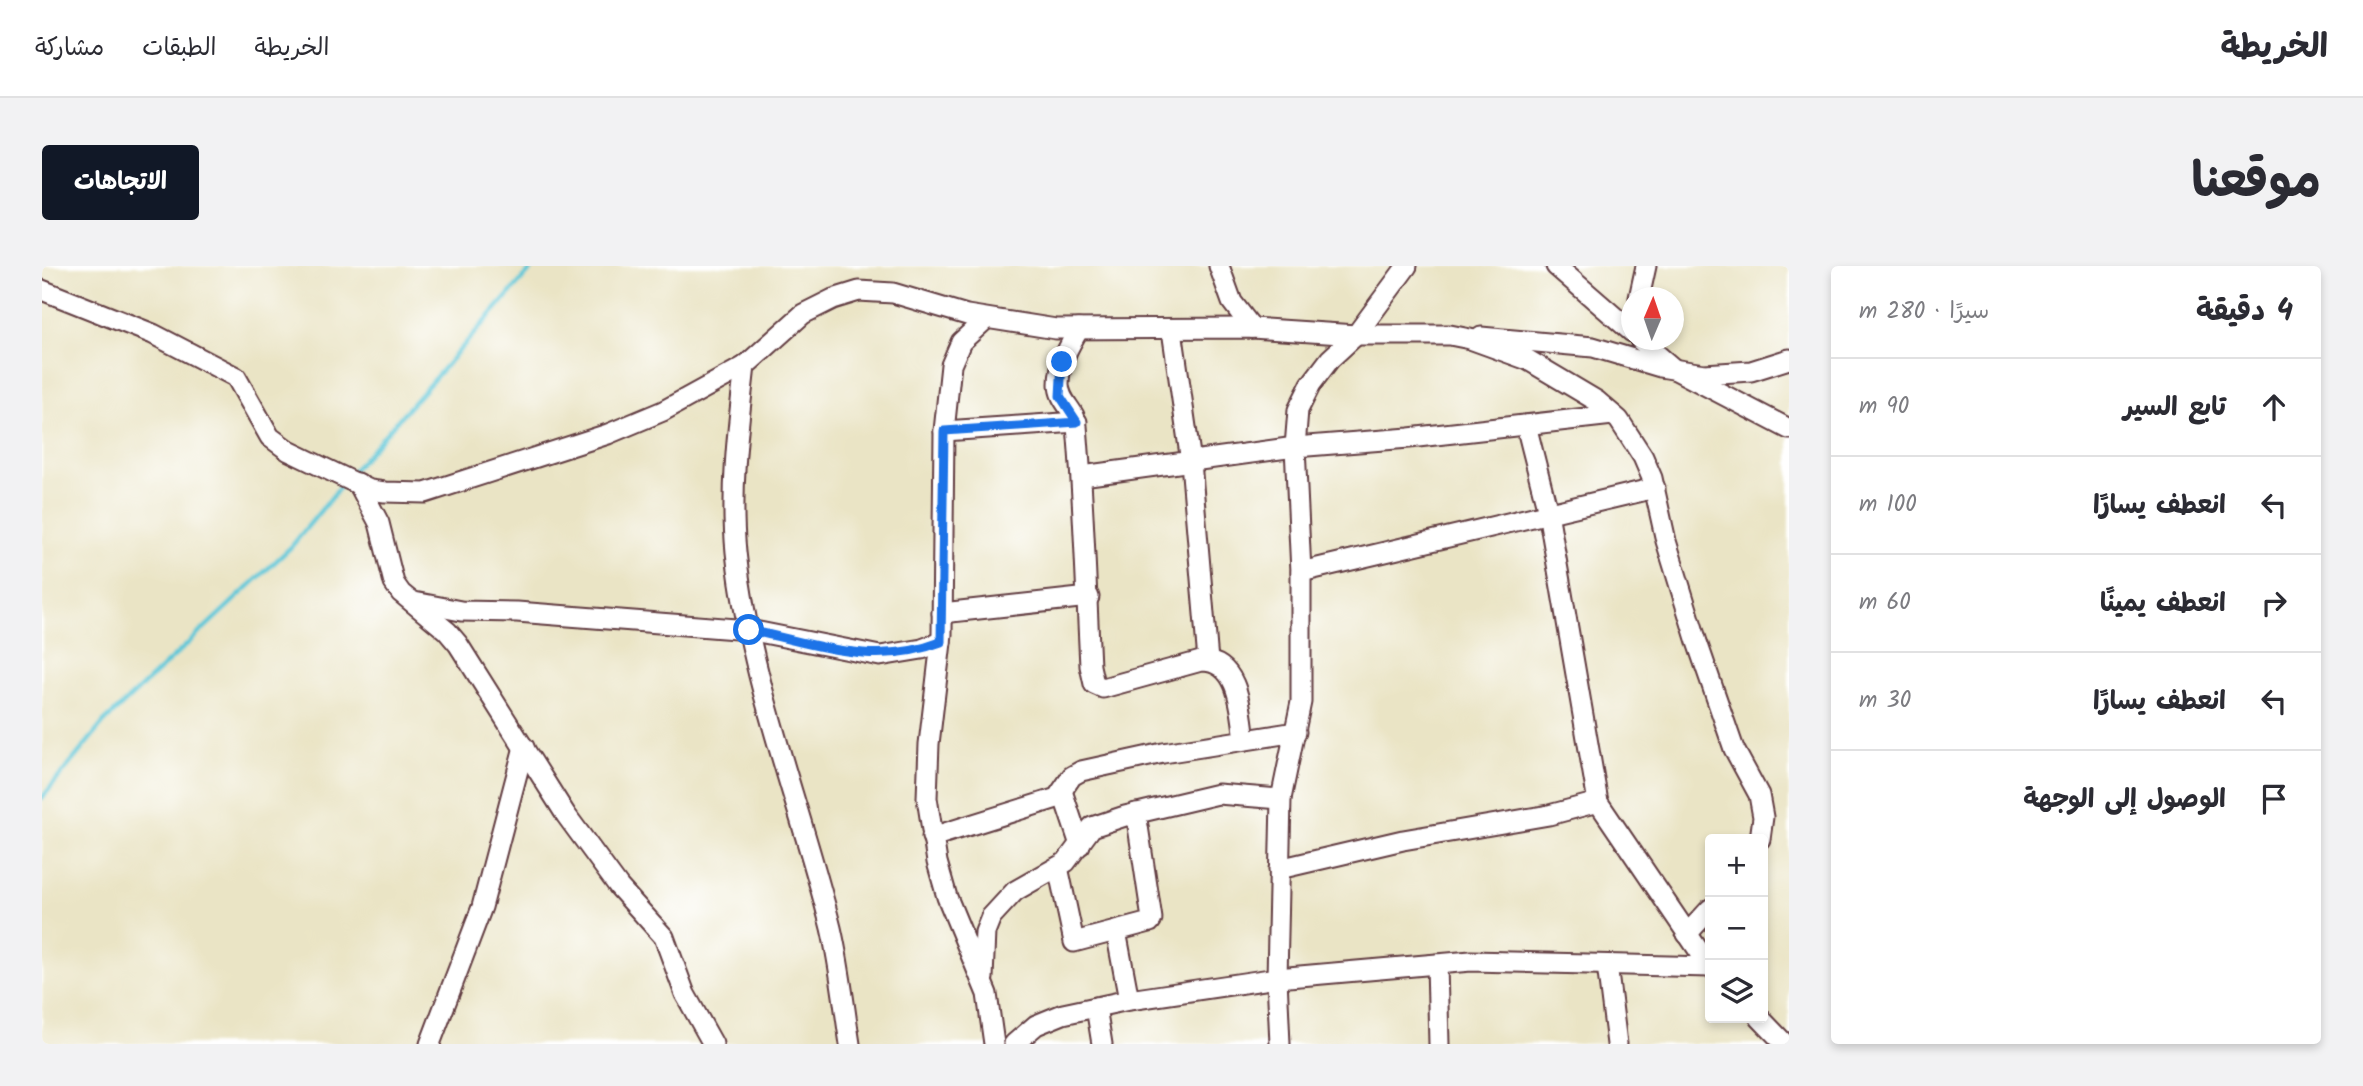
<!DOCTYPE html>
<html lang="ar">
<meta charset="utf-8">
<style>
body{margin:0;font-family:Kalam,"Playpen Sans Arabic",sans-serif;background:#f2f2f3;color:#2b2b33;direction:rtl}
.controls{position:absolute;right:21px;bottom:21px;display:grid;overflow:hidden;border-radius:7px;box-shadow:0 4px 10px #0003}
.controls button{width:63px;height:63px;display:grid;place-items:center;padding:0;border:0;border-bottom:2px solid #e1e1e2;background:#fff;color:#2b2b33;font:35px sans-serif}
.compass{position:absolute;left:1579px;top:21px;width:63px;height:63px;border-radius:50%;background:#fff;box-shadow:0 4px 10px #0003;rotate:2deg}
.stop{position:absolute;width:21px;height:21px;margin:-16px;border:5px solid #1a73e8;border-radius:50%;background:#fff}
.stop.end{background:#1a73e8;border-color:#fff;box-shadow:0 2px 7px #0008}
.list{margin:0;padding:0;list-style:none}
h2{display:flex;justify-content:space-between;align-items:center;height:91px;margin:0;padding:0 28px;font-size:30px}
h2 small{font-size:23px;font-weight:400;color:#7c7c81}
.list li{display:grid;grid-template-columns:46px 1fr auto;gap:21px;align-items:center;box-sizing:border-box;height:98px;padding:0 28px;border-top:2px solid #e1e1e2}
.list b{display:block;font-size:26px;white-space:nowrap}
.list em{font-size:23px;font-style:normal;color:#7c7c81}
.icon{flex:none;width:38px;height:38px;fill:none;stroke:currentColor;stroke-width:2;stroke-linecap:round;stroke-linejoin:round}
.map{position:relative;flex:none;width:1747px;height:778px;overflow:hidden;direction:ltr;border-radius:7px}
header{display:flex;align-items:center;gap:42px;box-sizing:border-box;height:98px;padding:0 35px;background:#fff;border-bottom:2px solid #e1e1e2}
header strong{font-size:33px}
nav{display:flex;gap:38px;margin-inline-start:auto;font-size:24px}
.intro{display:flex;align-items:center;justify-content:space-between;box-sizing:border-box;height:168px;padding:0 42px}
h1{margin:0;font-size:49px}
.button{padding:18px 32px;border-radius:7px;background:#111827;color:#fff;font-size:24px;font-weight:700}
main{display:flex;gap:42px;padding:0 42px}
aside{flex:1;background:#fff;border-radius:7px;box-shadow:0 4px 10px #0003}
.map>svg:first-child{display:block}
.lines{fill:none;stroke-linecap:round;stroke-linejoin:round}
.stream{stroke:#5dc7d8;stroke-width:4.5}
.minor-casing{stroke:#623d42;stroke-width:23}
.minor{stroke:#fff;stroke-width:19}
.route{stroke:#1a73e8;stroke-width:9}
</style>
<header>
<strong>الخريطة</strong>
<nav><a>الخريطة</a><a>الطبقات</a><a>مشاركة</a></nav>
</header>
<div class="intro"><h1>موقعنا</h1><a class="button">الاتجاهات</a></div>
<main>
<aside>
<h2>4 دقيقة<small>سيرًا · 280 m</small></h2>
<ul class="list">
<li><svg class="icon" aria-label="ahead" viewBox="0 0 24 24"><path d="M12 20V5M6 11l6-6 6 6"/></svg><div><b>تابع السير</b></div><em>90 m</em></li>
<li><svg class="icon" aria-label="left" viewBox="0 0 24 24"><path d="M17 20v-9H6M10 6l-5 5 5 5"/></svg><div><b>انعطف يسارًا</b></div><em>100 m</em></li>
<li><svg class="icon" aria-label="right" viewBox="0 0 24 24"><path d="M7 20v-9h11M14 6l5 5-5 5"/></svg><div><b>انعطف يمينًا</b></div><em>60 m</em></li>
<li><svg class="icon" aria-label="left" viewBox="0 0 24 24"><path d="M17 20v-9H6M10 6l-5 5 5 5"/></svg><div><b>انعطف يسارًا</b></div><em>30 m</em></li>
<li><svg class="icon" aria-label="arrive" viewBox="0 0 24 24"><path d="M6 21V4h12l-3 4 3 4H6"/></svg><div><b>الوصول إلى الوجهة</b></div></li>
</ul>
</aside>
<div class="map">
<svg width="1747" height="778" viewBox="0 0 1747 778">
<rect width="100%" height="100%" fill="#fff"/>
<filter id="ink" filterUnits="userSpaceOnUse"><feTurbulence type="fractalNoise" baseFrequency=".0143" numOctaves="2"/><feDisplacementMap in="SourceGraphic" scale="14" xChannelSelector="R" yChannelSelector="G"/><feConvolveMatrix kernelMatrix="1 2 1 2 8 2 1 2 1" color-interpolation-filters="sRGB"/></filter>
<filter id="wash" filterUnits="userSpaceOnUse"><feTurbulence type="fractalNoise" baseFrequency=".00686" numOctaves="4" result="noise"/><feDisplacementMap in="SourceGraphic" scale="28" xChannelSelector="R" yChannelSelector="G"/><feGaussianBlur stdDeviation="1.57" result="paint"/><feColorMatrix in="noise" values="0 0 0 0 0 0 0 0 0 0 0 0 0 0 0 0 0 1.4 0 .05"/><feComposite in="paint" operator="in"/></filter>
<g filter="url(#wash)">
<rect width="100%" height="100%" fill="#eae4c5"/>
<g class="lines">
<g class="stream">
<polyline points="307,209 492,0"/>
<polyline points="0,532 62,456 249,281 302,216"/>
</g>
</g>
</g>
<g filter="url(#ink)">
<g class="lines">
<defs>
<g id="minor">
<polyline points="1177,0 1190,36 1210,62"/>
<polyline points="1514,0 1590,66"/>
<polyline points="0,24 111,68 194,111 228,171 247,185 328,224 343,226 383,227 566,168 621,145 703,100 761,48 791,33 817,25 851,27 925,49 1014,63 1210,62 1314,69 1408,69 1428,73 1486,94 1555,135 1577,154 1601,191 1610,212 1624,275 1655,376 1692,483 1717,529 1721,551 1718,573"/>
<polyline points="1597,32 1604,0"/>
<polyline points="944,53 919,76 909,99 902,165 900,368 887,478 885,532 895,596 905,631 945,728 952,778"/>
<path d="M 1037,63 C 1027,80 1017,97 1017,118 C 1017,136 1034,144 1035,160 C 1042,240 1044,320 1048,400 L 1052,418 L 1061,422 L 1159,395 C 1198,394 1199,446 1203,474"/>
<polyline points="1130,64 1149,196 1166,395"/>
<polyline points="1439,71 1551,81 1618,101 1662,108 1709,105 1747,93"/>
<polyline points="1598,74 1632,103 1747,163"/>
<path d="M 703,100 C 696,161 688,225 694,286 C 708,416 758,537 789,662 C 798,700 802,740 808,778"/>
<polyline points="1484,159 1506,246 1556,536 1668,701"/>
<polyline points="902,165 1035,156"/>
<polyline points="1040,210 1253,181 1367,172 1571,149"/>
<polyline points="316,217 337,257 352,317 359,327 405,365 416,378 524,549 577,621 622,671 643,728 671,778"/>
<polyline points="1259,306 1613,222"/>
<polyline points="372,336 419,345 475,346 707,364 838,390 880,383 899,376"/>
<polyline points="900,347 1047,331"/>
<polyline points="1021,528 1038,579"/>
<polyline points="890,571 1015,532 1030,510 1039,505 1121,487 1254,466"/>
<polyline points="1016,601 1032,676 1108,656 1110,653 1094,547"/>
<polyline points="1237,603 1361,574 1507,549 1556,536"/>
<polyline points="1074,665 1087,734"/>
<polyline points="1645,668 1668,643"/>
<polyline points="1395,698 1397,778"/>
<polyline points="1565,699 1575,778"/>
<polyline points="941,712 943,666 949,651 973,625 1024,596 1050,561 1083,550 1176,528 1239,533"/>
<polyline points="1054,741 1060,778"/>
<polyline points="1718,752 1743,778"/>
<polyline points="388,778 440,641 482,481"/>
<polyline points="972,778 994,759 1021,748 1087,734 1235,712 1429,695 1668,701"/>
<polyline points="1238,778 1235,712 1239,533 1259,436 1259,306 1253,181 1256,144 1269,118 1288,93 1314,69 1365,0"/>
</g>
</defs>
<use href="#minor" class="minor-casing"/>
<use href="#minor" class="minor"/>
</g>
</g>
<g class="lines" filter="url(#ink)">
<path class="route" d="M 707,364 C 774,378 832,402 899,376 L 902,165 L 1035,156 L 1018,130 L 1020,96"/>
</g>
</svg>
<div class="controls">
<button>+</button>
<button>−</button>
<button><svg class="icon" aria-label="layers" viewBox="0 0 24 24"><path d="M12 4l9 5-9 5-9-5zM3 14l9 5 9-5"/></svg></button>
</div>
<svg class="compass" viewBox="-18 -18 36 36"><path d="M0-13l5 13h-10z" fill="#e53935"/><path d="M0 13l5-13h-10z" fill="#7c7c81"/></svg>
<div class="stop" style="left:707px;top:364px"></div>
<div class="stop end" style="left:1020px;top:96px"></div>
</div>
</main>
